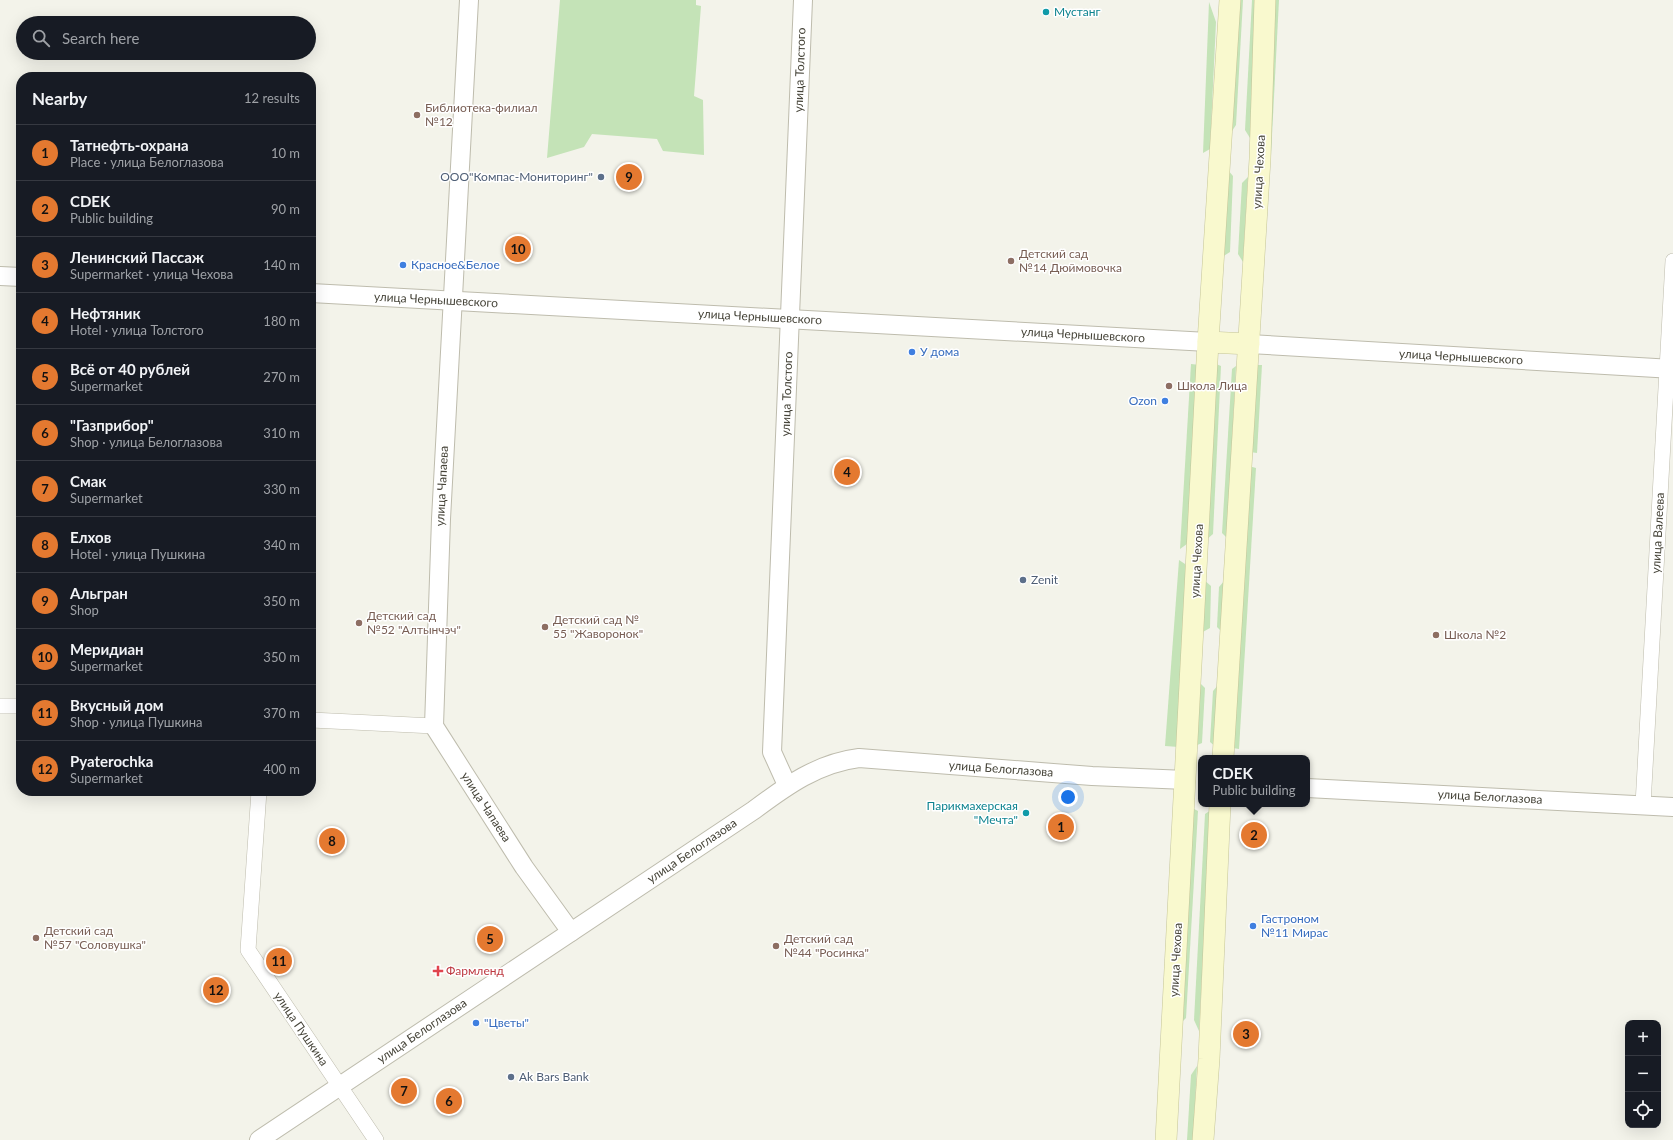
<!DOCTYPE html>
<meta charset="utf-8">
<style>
body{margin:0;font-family:Lato,sans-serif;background:#242831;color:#f1f3f6}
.controls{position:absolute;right:12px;bottom:12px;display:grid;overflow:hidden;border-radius:8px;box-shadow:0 4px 16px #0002}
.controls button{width:36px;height:36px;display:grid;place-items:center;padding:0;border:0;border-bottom:1px solid #363941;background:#171b24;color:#f1f3f6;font:20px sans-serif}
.you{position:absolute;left:1068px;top:797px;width:14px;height:14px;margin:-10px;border:3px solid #fff;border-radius:50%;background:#1a73e8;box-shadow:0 0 0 6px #1a73e833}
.badge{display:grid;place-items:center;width:26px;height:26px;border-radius:50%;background:#e47930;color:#111;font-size:13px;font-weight:700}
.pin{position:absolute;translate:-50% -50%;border:2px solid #fff;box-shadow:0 1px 4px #0006}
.popup{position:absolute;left:1198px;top:755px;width:112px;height:52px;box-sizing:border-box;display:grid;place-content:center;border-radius:8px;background:#171b24;filter:drop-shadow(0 1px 3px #0005);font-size:13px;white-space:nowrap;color:#9ea1a6}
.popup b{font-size:15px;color:#f1f3f6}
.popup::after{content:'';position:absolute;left:50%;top:100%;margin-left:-8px;border:8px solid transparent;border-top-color:#171b24}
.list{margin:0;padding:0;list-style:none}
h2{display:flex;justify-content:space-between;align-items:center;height:52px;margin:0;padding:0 16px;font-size:17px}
h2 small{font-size:13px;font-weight:400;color:#9ea1a6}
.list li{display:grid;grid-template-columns:26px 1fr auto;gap:12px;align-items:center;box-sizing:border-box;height:56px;padding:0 16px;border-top:1px solid #363941}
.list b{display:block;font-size:15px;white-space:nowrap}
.list p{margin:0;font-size:13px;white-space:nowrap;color:#9ea1a6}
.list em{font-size:13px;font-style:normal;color:#9ea1a6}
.icon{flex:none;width:22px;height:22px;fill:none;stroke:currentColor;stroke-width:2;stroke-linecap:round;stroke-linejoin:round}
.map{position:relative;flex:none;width:1673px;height:1140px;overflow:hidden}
.search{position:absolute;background:#171b24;box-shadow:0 4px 16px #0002;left:16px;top:16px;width:300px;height:44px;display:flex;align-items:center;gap:10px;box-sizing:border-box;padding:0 14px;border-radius:22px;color:#9ea1a6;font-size:15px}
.panel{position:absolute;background:#171b24;box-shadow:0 4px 16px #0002;left:16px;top:72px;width:300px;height:724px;border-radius:16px}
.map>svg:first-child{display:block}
.green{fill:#c4e3b7}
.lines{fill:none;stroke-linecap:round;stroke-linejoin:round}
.minor-casing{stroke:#bebcad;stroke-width:16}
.tertiary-casing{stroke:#bebcad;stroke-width:20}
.secondary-casing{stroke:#c5c598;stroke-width:22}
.minor{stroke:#fff;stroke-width:15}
.tertiary{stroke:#fff;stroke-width:18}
.secondary{stroke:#f9f9ce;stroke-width:21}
.culture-dot{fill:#0f9aa8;stroke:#fff;stroke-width:1.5}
.education-dot{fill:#8d6e63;stroke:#fff;stroke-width:1.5}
.service-dot{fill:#5c6f8a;stroke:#fff;stroke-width:1.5}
.shop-dot{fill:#3f7fe0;stroke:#fff;stroke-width:1.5}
.health-dot{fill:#e0444e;stroke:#fff;stroke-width:1.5}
.labels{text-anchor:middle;stroke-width:3;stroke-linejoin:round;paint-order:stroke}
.culture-label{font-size:12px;fill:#0d838f;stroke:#fff;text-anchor:start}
.street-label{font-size:12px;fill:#464439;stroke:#fff}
.education-label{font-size:12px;fill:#785e54;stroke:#fff;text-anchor:start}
.service-label{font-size:12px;fill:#4e5e75;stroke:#fff;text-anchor:start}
.shop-label{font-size:12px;fill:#366cbe;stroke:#fff;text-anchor:start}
.health-label{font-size:12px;fill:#be3a42;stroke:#fff;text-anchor:start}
</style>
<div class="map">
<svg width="1673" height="1140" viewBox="0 0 1673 1140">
<rect width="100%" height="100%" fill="#f3f3ea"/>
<g class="green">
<polygon points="560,0 696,0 696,5 701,6 694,96 703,100 704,155 663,151 657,139 592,134 584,147 547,158"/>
<polygon points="1236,0 1243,0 1236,125 1230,134"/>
<polygon points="1252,0 1255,0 1250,138 1245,130"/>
<polygon points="1272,0 1279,0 1271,155 1264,155"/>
<polygon points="1209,2 1216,22 1210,149 1203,153"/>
<polygon points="1227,169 1233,176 1230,252 1222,257"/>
<polygon points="1248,177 1243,262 1238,254 1242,183"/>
<polygon points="1191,364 1200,365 1191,541 1180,549"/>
<polygon points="1216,364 1221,366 1213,534 1206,540"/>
<polygon points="1255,365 1262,365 1257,453 1250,452"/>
<polygon points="1236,366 1227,538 1222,533 1232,369"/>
<polygon points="1249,466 1256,468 1239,749 1233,748"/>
<polygon points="1179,560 1185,564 1189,572 1179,747 1165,746"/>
<polygon points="1204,580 1211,586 1210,628 1201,633"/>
<polygon points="1225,580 1222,632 1217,627 1219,587"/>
<polygon points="1199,682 1205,688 1202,743 1195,746"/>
<polygon points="1219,684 1216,747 1210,742 1213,691"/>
<polygon points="1192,808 1198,811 1186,1018 1179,1025"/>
<polygon points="1211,810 1199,1031 1194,1020 1205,814"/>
<polygon points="1197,1066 1193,1140 1187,1140 1191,1075"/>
</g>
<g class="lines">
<defs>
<g id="minor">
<polyline points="0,706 21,706"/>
<polyline points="311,720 434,726"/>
<polyline points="259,791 248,950 376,1140"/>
<polyline points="1643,805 1673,261"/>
</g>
<g id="tertiary">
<polyline points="469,0 441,519 434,726 524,867 571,932"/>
<polyline points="0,276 21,277"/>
<polyline points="311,293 1208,342"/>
<polyline points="1249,344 1673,369"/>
<polyline points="787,785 772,752 803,0"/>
<polyline points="1307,788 1673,807"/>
<path d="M 259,1140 L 754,810 C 786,786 818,763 859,758 L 1092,776 L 1186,780"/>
</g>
<g id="secondary">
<polyline points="1208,342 1249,344"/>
<polyline points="1223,758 1260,159 1265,0"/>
<polyline points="1166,1140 1208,342 1230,0"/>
<polyline points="1203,1140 1209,1059 1220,804"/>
</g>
</defs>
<use href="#minor" class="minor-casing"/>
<use href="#tertiary" class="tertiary-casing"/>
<use href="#secondary" class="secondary-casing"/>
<use href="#minor" class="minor"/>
<use href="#tertiary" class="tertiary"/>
<use href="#secondary" class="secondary"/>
</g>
<g class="culture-dot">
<circle cx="1046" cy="12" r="4"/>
<circle cx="1026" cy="813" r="4"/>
</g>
<g class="education-dot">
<circle cx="417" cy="115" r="4"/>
<circle cx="1011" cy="261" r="4"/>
<circle cx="1169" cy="386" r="4"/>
<circle cx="359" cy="623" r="4"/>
<circle cx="545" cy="627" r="4"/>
<circle cx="1436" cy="635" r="4"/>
<circle cx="36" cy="938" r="4"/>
<circle cx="776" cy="946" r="4"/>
</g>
<g class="service-dot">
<circle cx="601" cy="177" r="4"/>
<circle cx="1023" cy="580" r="4"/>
<circle cx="511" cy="1077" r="4"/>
</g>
<g class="shop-dot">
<circle cx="403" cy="265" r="4"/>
<circle cx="912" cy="352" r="4"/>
<circle cx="1165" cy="401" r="4"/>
<circle cx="1253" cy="926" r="4"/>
<circle cx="476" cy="1023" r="4"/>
</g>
<path class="health-dot" d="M436 965h4v4h4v4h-4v4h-4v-4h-4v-4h4z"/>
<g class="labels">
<g class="culture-label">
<text x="1054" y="16">Мустанг</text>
<text x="1018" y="810" text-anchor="end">Парикмахерская<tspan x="1018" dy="14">"Мечта"</tspan></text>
</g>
<g class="street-label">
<text transform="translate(800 70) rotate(-88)" y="4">улица Толстого</text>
<text transform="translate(1259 172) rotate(-87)" y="4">улица Чехова</text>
<text transform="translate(436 300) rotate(3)" y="4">улица Чернышевского</text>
<text transform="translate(760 317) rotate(3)" y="4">улица Чернышевского</text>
<text transform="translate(1083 335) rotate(3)" y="4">улица Чернышевского</text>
<text transform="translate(1461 357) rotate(3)" y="4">улица Чернышевского</text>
<text transform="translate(787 394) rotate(-88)" y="4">улица Толстого</text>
<text transform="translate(442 486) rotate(-87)" y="4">улица Чапаева</text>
<text transform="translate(1658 533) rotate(-87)" y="4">улица Валеева</text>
<text transform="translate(1197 561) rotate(-87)" y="4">улица Чехова</text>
<text transform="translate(1001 769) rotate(4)" y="4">улица Белоглазова</text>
<text transform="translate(1490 797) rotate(3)" y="4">улица Белоглазова</text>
<text transform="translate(486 807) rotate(57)" y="4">улица Чапаева</text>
<text transform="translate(692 851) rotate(-34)" y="4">улица Белоглазова</text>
<text transform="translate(1176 960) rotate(-87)" y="4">улица Чехова</text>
<text transform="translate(301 1029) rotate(56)" y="4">улица Пушкина</text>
<text transform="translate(422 1031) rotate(-34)" y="4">улица Белоглазова</text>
</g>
<g class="education-label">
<text x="425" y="112">Библиотека-филиал<tspan x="425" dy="14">№12</tspan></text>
<text x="1019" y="258">Детский сад<tspan x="1019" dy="14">№14 Дюймовочка</tspan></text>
<text x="1177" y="390">Школа Лица</text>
<text x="367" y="620">Детский сад<tspan x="367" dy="14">№52 "Алтынчэч"</tspan></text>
<text x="553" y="624">Детский сад №<tspan x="553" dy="14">55 "Жаворонок"</tspan></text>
<text x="1444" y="639">Школа №2</text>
<text x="44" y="935">Детский сад<tspan x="44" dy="14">№57 "Соловушка"</tspan></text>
<text x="784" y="943">Детский сад<tspan x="784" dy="14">№44 "Росинка"</tspan></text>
</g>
<g class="service-label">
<text x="593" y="181" text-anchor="end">ООО"Компас-Мониторинг"</text>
<text x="1031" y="584">Zenit</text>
<text x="519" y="1081">Ak Bars Bank</text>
</g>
<g class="shop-label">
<text x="411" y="269">Красное&amp;Белое</text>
<text x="920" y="356">У дома</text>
<text x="1157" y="405" text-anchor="end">Ozon</text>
<text x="1261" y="923">Гастроном<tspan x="1261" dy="14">№11 Мирас</tspan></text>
<text x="484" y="1027">"Цветы"</text>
</g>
<g class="health-label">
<text x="446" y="975">Фармленд</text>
</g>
</g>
</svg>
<div class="controls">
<button>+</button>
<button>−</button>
<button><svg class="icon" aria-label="locate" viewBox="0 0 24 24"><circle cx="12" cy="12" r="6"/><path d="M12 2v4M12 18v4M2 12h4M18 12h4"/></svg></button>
</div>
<div class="you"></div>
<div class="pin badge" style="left:1061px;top:827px">1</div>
<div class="pin badge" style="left:1254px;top:835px">2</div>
<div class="popup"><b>CDEK</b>Public building</div>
<div class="pin badge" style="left:1246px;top:1034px">3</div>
<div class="pin badge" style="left:847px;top:472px">4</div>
<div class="pin badge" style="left:490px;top:939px">5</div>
<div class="pin badge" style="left:449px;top:1101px">6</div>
<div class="pin badge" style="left:404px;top:1091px">7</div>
<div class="pin badge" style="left:332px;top:841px">8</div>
<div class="pin badge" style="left:629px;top:177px">9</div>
<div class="pin badge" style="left:518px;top:249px">10</div>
<div class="pin badge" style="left:279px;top:961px">11</div>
<div class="pin badge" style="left:216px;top:990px">12</div>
<div class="search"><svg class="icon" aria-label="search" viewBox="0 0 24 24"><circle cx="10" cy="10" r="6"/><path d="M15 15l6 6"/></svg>Search here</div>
<section class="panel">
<h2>Nearby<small>12 results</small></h2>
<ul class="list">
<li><span class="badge">1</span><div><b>Татнефть-охрана</b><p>Place · улица Белоглазова</p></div><em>10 m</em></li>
<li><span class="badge">2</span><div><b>CDEK</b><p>Public building</p></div><em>90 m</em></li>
<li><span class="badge">3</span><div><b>Ленинский Пассаж</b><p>Supermarket · улица Чехова</p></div><em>140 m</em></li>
<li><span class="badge">4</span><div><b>Нефтяник</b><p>Hotel · улица Толстого</p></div><em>180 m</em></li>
<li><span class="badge">5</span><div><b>Всё от 40 рублей</b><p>Supermarket</p></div><em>270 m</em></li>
<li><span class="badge">6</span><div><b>&quot;Газприбор&quot;</b><p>Shop · улица Белоглазова</p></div><em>310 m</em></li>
<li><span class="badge">7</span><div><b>Смак</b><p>Supermarket</p></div><em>330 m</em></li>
<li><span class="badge">8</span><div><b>Елхов</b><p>Hotel · улица Пушкина</p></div><em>340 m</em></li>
<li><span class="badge">9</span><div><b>Альгран</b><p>Shop</p></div><em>350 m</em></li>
<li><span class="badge">10</span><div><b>Меридиан</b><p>Supermarket</p></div><em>350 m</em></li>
<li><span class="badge">11</span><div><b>Вкусный дом</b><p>Shop · улица Пушкина</p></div><em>370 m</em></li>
<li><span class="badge">12</span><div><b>Pyaterochka</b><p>Supermarket</p></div><em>400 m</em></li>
</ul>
</section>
</div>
